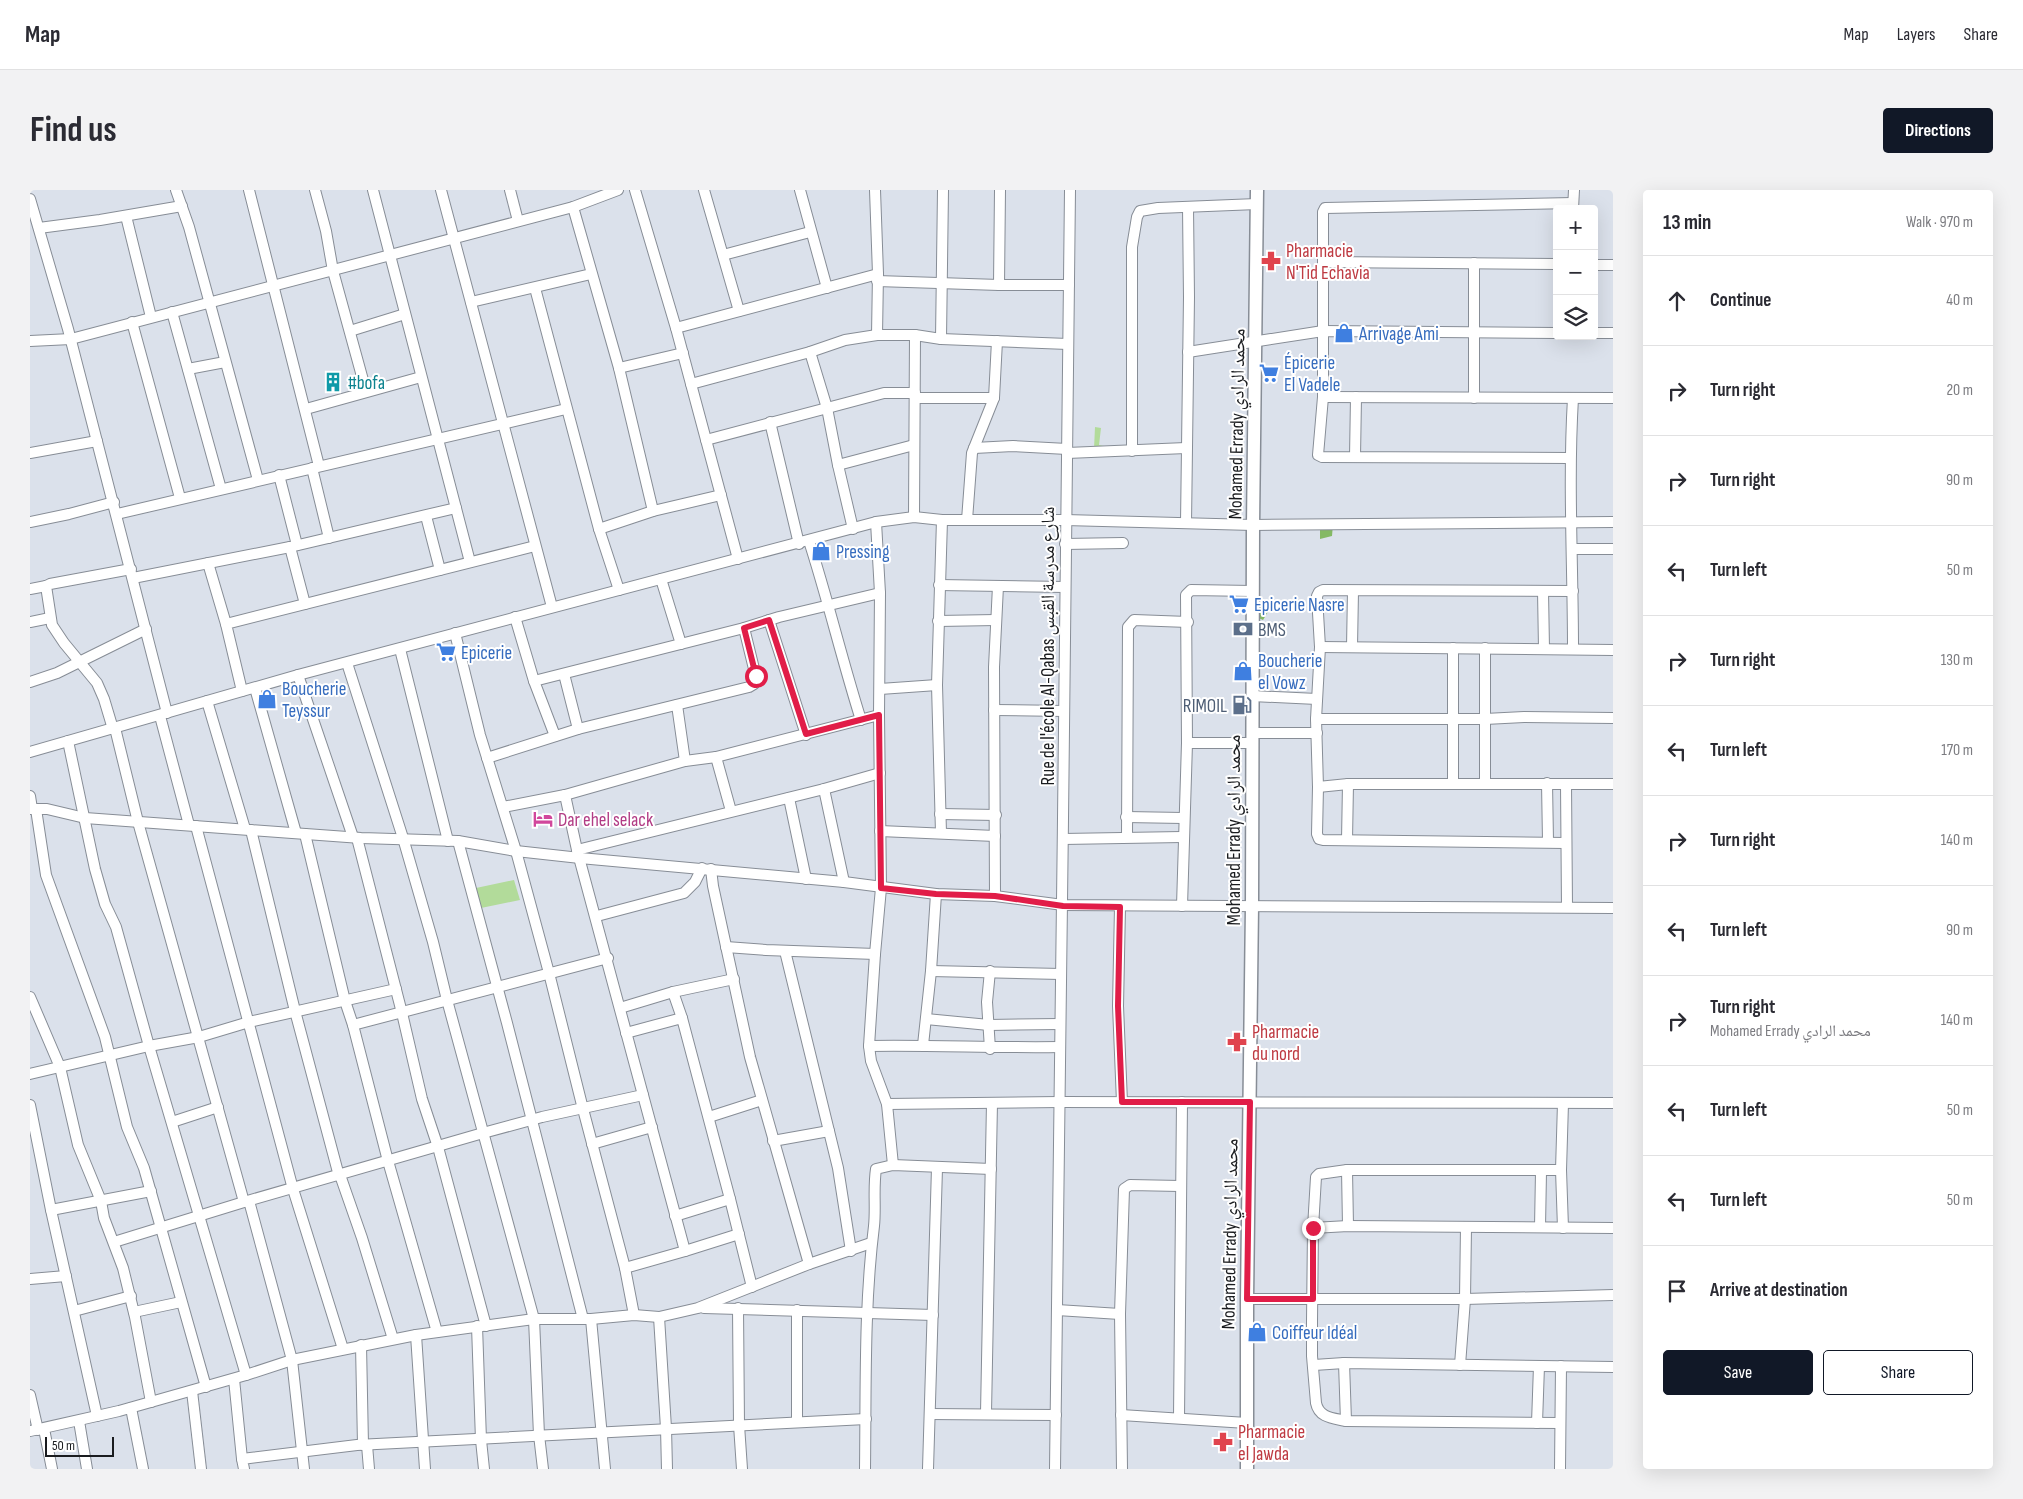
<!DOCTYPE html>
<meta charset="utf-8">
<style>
body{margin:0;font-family:"Sofia Sans Condensed","Noto Naskh Arabic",sans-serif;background:#f2f2f3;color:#2b2b33}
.controls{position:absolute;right:15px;top:15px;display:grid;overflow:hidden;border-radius:5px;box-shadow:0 5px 20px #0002}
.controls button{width:45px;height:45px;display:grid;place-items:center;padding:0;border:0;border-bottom:1px solid #e1e1e2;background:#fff;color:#2b2b33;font:25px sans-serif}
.scale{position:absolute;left:15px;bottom:12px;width:69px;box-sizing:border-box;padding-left:5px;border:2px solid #1a1c1f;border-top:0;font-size:14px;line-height:18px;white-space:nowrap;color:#1a1c1f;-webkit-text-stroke:4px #fff;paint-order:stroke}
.stop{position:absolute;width:15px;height:15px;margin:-11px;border:4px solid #e11d48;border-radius:50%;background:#fff}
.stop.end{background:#e11d48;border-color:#fff;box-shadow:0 1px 5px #0008}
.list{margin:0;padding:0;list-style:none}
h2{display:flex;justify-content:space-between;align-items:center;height:65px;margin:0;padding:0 20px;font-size:21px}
h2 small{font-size:16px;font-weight:400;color:#7c7c81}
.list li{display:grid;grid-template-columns:32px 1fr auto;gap:15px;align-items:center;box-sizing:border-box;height:90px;padding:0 20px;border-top:1px solid #e1e1e2}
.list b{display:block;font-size:19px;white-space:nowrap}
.list p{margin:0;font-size:16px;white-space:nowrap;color:#7c7c81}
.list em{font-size:16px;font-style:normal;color:#7c7c81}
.actions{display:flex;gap:10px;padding:15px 20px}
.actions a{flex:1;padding:11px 0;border:1px solid #111827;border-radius:5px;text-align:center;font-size:18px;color:#111827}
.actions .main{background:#111827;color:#fff}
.icon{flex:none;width:28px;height:28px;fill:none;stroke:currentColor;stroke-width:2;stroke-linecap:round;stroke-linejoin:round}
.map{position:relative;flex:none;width:1583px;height:1279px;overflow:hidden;border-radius:5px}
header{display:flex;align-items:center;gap:30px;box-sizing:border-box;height:70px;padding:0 25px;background:#fff;border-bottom:1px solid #e1e1e2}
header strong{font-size:24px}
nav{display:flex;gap:28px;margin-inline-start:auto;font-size:18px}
.intro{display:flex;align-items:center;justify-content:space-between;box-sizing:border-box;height:120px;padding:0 30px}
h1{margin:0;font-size:35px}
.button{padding:12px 22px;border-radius:5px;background:#111827;color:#fff;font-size:18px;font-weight:700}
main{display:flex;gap:30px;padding:0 30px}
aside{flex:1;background:#fff;border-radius:5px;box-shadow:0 5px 20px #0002}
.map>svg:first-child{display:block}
.green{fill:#b2db9a}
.forest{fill:#84b964}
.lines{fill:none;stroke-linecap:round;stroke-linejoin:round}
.minor-casing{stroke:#878d96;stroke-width:12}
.tertiary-casing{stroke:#878d96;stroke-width:15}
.minor{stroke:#fff;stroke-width:10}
.tertiary{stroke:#fff;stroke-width:12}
.route{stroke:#e11d48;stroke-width:6}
.labels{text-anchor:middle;stroke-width:4;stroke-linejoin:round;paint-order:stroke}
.health-label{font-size:19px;fill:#be3a42;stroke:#fff;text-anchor:start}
.shop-label{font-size:19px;fill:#366cbe;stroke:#fff;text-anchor:start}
.culture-label{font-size:19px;fill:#0d838f;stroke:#fff;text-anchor:start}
.street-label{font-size:19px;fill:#1a1c1f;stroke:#fff}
.service-label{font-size:19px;fill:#4e5e75;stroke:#fff;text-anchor:start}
.hotel-label{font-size:19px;fill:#b23c85;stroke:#fff;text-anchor:start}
</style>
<header>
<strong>Map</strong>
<nav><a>Map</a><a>Layers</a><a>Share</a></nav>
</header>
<div class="intro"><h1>Find us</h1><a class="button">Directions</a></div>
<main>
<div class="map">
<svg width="1583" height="1279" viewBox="0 0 1583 1279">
<rect width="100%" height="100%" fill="#dbe1eb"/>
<g class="green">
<polygon points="1065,237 1071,238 1069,255 1074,256 1064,259"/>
<polygon points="484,690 490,710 451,718 446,698"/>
</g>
<g class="forest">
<polygon points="1303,334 1302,346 1290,349 1290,338"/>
<polygon points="1225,414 1234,414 1241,417 1233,430 1224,426"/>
</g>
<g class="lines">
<defs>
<g id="minor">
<polyline points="146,0 159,37 228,290"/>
<polyline points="219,0 289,276"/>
<polyline points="285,0 296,41 303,81 336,201"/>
<polyline points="343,0 440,372"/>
<polyline points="411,0 522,417"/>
<polyline points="480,0 488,31"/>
<polyline points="605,0 646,138 708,369"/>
<polyline points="674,0 709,121"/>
<polyline points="770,0 797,98"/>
<polyline points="845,0 848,84 847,145"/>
<polyline points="0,9 38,139 137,523"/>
<polyline points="543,17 589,178 623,321"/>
<polyline points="1543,19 1544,0"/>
<polyline points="96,26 121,127"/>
<polyline points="9,38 70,30 152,16"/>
<polyline points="693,65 780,42"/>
<polyline points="1294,72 1527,74"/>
<polyline points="1444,73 1444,208"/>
<polyline points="1564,75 1583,75"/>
<polyline points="847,91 969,95 1039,95"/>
<polyline points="969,95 970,0"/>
<polyline points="505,98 569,339 589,400"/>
<polyline points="441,112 561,84"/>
<polyline points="142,122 191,299"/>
<polyline points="102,132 150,308"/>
<polyline points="646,138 848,84"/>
<polyline points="320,141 375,124"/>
<polyline points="1564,143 1583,143"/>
<polyline points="911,149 913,0"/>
<polyline points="0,151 41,149 543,17 588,0"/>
<polyline points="780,162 797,218 808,275 823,339"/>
<polyline points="1158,162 1293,141 1527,143"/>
<polyline points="589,178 653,163"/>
<polyline points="158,179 195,172"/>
<polyline points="661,194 780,162 815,150 847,145 885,145 911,149 1038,154"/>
<polyline points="1293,207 1583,208"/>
<polyline points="885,208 964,208"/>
<polyline points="276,219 391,187"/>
<polyline points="740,232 769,354"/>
<polyline points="676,250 854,203 885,203"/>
<polyline points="944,258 983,256 1037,259"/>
<polyline points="1102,261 1102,57 1107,27 1110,21 1128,18 1227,14"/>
<polyline points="0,263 67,251"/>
<polyline points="1037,263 1156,258"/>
<polyline points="1325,267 1326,207"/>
<polyline points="1540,268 1292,267 1288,265 1293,207 1293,22 1295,18 1543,13"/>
<polyline points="808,275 884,255"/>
<polyline points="282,278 299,348"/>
<polyline points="249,285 267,355"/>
<polyline points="87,324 536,219"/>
<polyline points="396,326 410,380"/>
<polyline points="884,327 885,145"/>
<polyline points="937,330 942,263 964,208 967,151"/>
<polyline points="0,332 39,324 84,312"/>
<polyline points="846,332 850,403 849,525 851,698 845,764 839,856 841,871 857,914 863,975"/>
<polyline points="1156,333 1159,107 1158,17"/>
<polyline points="569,339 623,321 691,305"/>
<path d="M 779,351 C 798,410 812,470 831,530"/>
<polyline points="1035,354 1093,353"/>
<polyline points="260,357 275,414"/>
<polyline points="1543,359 1583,359"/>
<polyline points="178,373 196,434"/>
<polyline points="103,388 260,357 426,318"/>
<polyline points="631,389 651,454"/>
<polyline points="909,395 1035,397"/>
<polyline points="0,399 16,396"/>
<polyline points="1513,401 1514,459"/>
<polyline points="485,427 504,491 525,546"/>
<polyline points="739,430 776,545"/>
<polyline points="908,431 966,430"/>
<polyline points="0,432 20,428"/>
<polyline points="425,443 450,545 486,661 519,783 553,919 595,1078 604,1125"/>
<polyline points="1290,457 1583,460"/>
<polyline points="1322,457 1323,401"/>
<polyline points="1455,458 1455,594"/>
<polyline points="370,459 418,651"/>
<path d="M 1543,459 C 1543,375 1538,292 1543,208"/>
<polyline points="317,473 373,648 403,752 417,810 504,1129 509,1245 513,1279"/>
<polyline points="534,484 548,539"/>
<polyline points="268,485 323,647"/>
<polyline points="504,491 714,438 749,427 850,403"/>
<polyline points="0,492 27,483 116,439"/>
<polyline points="225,498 266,643"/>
<polyline points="850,499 907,495"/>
<polyline points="212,501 196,434 505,356"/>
<polyline points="1222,506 1287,509"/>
<polyline points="177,511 215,639"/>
<polyline points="647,515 655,571"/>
<polyline points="964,520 1034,521"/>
<polyline points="130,526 159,635"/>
<polyline points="1286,529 1455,529 1494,527 1583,528"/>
<polyline points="85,538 108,632 214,1012"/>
<polyline points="83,539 74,509 67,493 34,453 22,435 16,396 20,394 101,379"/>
<polyline points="1222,543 1287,543"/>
<polyline points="38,551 65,679 75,714 86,737 119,856 216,1185"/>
<polyline points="1157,553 1221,553"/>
<polyline points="0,562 268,485 846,332 884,327 912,330 1035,330 1223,335 1583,332"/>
<polyline points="686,567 701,621"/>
<polyline points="457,568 548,539 719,497 724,494 726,487 714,438"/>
<polyline points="1517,593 1518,651"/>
<polyline points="1423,594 1423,458"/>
<polyline points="1536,594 1537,717"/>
<polyline points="1288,597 1318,594 1583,594"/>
<polyline points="794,599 814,692"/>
<polyline points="535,605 547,660 655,1061 595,1078"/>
<polyline points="0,606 2,619"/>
<polyline points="759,608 776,689"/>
<polyline points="473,617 535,605 655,571 686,567 849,525"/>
<polyline points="0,619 17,619 55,628 331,648 428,651 486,661 550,668 814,692 906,704 965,706 1033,715 1583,718"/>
<polyline points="6,619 16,685 75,847 97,937 114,978 176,1197"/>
<polyline points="910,624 966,625"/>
<polyline points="1096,627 1153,628"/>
<polyline points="166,636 263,999 313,1159"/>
<polyline points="221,640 265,821 309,986"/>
<polyline points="850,641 965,646"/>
<polyline points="911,643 907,495 912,330"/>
<polyline points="275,644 315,811 323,835 358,971 407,1142"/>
<polyline points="1097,647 1098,437 1104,430 1158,432"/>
<polyline points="327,648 372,823 392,909 408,957 456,1136"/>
<polyline points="1033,649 1152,647"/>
<polyline points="1317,650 1318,594"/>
<polyline points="428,651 477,833 553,1129"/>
<polyline points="1536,653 1293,650 1289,649 1287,644 1288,597 1286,529 1290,457 1287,406 1289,402 1293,400 1543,401"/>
<polyline points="547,660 794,599 850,583"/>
<polyline points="681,679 683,696 720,867 779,1074"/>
<polyline points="965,706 964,477 968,396"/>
<polyline points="1152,716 1157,553 1156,405 1161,400 1222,401"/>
<polyline points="1090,717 1088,816 1092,912"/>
<polyline points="567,726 654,703 665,692 672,678"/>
<polyline points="696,757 736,760 845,764"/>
<polyline points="755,761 808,978 821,1061"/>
<polyline points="901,781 1031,784"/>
<polyline points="643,802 652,828"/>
<polyline points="0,807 30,877 48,955 71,1011 74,1028 93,1078 105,1127 121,1212"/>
<polyline points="590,818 643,802 704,789"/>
<polyline points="896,829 959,835 1030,834"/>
<polyline points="323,835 578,768"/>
<polyline points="596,843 652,828 700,1009 645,1026"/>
<polyline points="893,855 901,781 906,704"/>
<path d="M 839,856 C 903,855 967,858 1030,857"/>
<polyline points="960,859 957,812 960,781"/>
<polyline points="0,884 119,856 169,847 219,832 366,799"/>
<polyline points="1533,913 1531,980 1533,1038"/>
<polyline points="857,914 1030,912 1583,913"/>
<polyline points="0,915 21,1020 67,1226"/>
<polyline points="679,927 732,910"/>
<polyline points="142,932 188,917"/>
<polyline points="743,951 799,941"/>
<polyline points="562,954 622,937"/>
<polyline points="1317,980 1318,1036"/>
<polyline points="310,985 332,1048 363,1149"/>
<polyline points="700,1009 722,1097"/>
<polyline points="219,1011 262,1170 274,1279"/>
<polyline points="21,1020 121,1001"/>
<polyline points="1510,1037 1511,982"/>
<polyline points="1283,1038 1318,1036 1583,1038"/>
<polyline points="84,1052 214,1012 453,943 512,927 613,905"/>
<polyline points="655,1061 709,1044"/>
<polyline points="0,1089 36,1086"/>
<polyline points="1217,1109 1435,1109 1583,1105"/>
<polyline points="674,1118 903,1125"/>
<polyline points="708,1118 709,1235 712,1279"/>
<polyline points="1027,1120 1090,1124"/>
<polyline points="44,1121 101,1106"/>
<polyline points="104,1122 151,1112"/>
<polyline points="629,1127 636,1238 637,1279"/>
<polyline points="561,1129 575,1279"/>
<polyline points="447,1136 451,1250 454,1279"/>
<polyline points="386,1145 395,1279"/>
<polyline points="331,1155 333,1255"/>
<polyline points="1314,1173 1316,1231"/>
<polyline points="1284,1175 1314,1173 1583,1177"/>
<polyline points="1430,1175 1435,1109 1436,1037"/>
<polyline points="204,1189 212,1269"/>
<polyline points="162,1201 171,1279"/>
<polyline points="0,1205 8,1240"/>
<polyline points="101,1218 113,1279"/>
<polyline points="956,1223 962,913"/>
<polyline points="900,1224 1026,1225"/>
<polyline points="1091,1225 1217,1233"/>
<polyline points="1149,1228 1152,912"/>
<polyline points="49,1231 57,1279"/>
<polyline points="767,1232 767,1120"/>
<polyline points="1507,1233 1509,1176"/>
<path d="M 1530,1233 L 1316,1231 C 1303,1228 1289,1228 1286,1213 L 1282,1166 L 1282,1132 L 1283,1038 L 1286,987 L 1289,984 L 1317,980 L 1531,980"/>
<polyline points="14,1239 22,1279"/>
<polyline points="0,1241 89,1221 216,1185 262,1170 386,1145 504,1129 561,1129 604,1125 629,1127 668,1118 779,1074 841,1053"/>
<polyline points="337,1255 339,1279"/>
<polyline points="214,1279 212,1269 327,1255 836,1229"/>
<path d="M 835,1279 C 836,1198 834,1116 844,1036 C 846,1018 843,998 846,979 L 863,975 L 961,979"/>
<polyline points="898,1279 907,978"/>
<path d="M 1025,1279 C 1031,853 1035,426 1040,0"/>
<polyline points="1092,1279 1090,1124 1094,999 1100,995 1150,996"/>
<polyline points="1530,1279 1531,1176"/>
</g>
<polyline id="tertiary" points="1217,1279 1217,1109 1222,716 1223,335 1227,0"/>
</defs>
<use href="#minor" class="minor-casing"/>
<use href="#tertiary" class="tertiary-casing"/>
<use href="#minor" class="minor"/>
<use href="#tertiary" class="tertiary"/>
</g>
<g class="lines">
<polyline class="route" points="726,486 714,438 739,430 776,544 849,525 851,698 906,704 965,706 1033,716 1090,717 1088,816 1092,912 1220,912 1217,1109 1283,1109 1283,1038"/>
</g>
<defs>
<symbol id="pharmacy-bare" viewBox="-9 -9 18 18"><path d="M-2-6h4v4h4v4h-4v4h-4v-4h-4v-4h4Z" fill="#e0444e" stroke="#fff" stroke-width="2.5" paint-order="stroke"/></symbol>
<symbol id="shop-bare" viewBox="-9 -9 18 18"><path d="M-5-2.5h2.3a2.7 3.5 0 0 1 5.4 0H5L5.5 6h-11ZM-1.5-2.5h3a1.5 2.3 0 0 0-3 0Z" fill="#3f7fe0" stroke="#fff" stroke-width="2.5" paint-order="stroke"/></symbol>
<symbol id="supermarket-bare" viewBox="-9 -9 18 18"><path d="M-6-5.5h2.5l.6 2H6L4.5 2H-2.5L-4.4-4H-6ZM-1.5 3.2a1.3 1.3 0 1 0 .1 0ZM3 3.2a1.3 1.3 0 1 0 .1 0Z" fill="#3f7fe0" stroke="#fff" stroke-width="2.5" paint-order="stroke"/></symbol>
<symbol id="building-bare" viewBox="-9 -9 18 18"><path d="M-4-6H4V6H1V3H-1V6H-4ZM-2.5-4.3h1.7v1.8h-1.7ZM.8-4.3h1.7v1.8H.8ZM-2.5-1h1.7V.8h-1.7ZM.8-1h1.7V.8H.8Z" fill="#0f9aa8" stroke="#fff" stroke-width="2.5" paint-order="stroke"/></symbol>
<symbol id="bank-bare" viewBox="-9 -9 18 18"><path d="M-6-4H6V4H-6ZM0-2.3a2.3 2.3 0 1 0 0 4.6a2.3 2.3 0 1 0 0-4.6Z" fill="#5c6f8a" stroke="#fff" stroke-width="2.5" paint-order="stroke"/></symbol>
<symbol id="fuel-bare" viewBox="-9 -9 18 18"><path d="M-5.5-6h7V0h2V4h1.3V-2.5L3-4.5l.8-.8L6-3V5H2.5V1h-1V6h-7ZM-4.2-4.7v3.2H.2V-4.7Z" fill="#5c6f8a" stroke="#fff" stroke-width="2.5" paint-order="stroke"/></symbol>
<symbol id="hotel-bare" viewBox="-9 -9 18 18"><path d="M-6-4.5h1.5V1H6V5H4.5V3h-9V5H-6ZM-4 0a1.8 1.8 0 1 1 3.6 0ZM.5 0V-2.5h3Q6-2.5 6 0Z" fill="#d1479c" stroke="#fff" stroke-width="2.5" paint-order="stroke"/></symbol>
</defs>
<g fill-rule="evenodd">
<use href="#pharmacy-bare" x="1227" y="57" width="28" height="28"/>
<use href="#shop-bare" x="1300" y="129" width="28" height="28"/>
<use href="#supermarket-bare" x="1225" y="169" width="28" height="28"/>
<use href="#building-bare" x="289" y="178" width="28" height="28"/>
<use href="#shop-bare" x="777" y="347" width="28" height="28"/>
<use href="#supermarket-bare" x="1195" y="400" width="28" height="28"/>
<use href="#bank-bare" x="1199" y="425" width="28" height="28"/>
<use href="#supermarket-bare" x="402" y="448" width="28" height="28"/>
<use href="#shop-bare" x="1199" y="467" width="28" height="28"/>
<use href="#shop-bare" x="223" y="495" width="28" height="28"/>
<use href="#fuel-bare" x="1198" y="501" width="28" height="28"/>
<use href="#hotel-bare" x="499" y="615" width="28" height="28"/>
<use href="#pharmacy-bare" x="1193" y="838" width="28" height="28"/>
<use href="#shop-bare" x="1213" y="1128" width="28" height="28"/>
<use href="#pharmacy-bare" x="1179" y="1238" width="28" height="28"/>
</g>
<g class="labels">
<g class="health-label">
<text x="1256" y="67">Pharmacie<tspan x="1256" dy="22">N'Tid Echavia</tspan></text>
<text x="1222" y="848">Pharmacie<tspan x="1222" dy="22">du nord</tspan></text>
<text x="1208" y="1248">Pharmacie<tspan x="1208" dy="22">el Jawda</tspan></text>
</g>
<g class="shop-label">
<text x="1329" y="150">Arrivage Ami</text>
<text x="1254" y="179">Épicerie<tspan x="1254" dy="22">El Vadele</tspan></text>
<text x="806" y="368">Pressing</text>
<text x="1224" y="421">Epicerie Nasre</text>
<text x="431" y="469">Epicerie</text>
<text x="1228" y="477">Boucherie<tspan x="1228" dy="22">el Vowz</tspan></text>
<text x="252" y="505">Boucherie<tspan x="252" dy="22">Teyssur</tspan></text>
<text x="1242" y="1149">Coiffeur Idéal</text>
</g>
<g class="culture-label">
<text x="318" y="199">#bofa</text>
</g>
<g class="street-label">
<text transform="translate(1206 234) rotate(-89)" y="7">Mohamed Errady محمد الرادي</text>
<text transform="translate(1017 456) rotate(-90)" y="7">Rue de l'école Al-Qabas شارع مدرسة القبس</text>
<text transform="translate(1203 640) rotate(-90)" y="7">Mohamed Errady محمد الرادي</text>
<text transform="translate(1199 1044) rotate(-89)" y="7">Mohamed Errady محمد الرادي</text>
</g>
<g class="service-label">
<text x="1228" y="446">BMS</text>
<text x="1197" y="522" text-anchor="end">RIMOIL</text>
</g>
<g class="hotel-label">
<text x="528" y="636">Dar ehel selack</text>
</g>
</g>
</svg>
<div class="controls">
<button>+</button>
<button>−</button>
<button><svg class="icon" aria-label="layers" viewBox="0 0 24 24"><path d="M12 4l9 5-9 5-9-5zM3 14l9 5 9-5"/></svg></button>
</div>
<div class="scale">50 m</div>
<div class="stop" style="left:726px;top:486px"></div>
<div class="stop end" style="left:1283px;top:1038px"></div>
</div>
<aside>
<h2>13 min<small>Walk · 970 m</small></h2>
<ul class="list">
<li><svg class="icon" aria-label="ahead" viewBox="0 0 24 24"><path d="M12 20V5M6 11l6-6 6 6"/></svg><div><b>Continue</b></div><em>40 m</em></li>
<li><svg class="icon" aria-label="right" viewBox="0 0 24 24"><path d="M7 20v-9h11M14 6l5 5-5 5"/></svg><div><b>Turn right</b></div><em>20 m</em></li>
<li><svg class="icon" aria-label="right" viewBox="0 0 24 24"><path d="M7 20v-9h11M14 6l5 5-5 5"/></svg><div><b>Turn right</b></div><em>90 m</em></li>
<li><svg class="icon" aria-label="left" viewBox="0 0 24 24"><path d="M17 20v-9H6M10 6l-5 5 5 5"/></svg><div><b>Turn left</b></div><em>50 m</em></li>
<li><svg class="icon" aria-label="right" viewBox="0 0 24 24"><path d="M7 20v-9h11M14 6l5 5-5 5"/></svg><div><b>Turn right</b></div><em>130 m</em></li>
<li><svg class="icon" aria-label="left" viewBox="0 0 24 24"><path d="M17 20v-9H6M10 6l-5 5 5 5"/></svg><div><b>Turn left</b></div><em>170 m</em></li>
<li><svg class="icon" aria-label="right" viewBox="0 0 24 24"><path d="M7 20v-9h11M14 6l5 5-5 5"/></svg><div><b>Turn right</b></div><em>140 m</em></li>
<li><svg class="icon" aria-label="left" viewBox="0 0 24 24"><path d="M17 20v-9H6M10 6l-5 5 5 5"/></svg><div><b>Turn left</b></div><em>90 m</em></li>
<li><svg class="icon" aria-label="right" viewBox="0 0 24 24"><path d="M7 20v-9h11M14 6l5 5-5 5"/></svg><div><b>Turn right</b><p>Mohamed Errady محمد الرادي</p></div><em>140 m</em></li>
<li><svg class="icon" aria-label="left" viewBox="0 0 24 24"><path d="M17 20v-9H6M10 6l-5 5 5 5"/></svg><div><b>Turn left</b></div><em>50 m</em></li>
<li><svg class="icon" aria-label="left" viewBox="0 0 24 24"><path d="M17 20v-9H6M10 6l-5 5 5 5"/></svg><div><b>Turn left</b></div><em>50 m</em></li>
<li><svg class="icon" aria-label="arrive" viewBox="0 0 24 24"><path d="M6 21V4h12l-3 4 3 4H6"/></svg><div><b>Arrive at destination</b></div></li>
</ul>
<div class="actions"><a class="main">Save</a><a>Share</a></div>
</aside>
</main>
